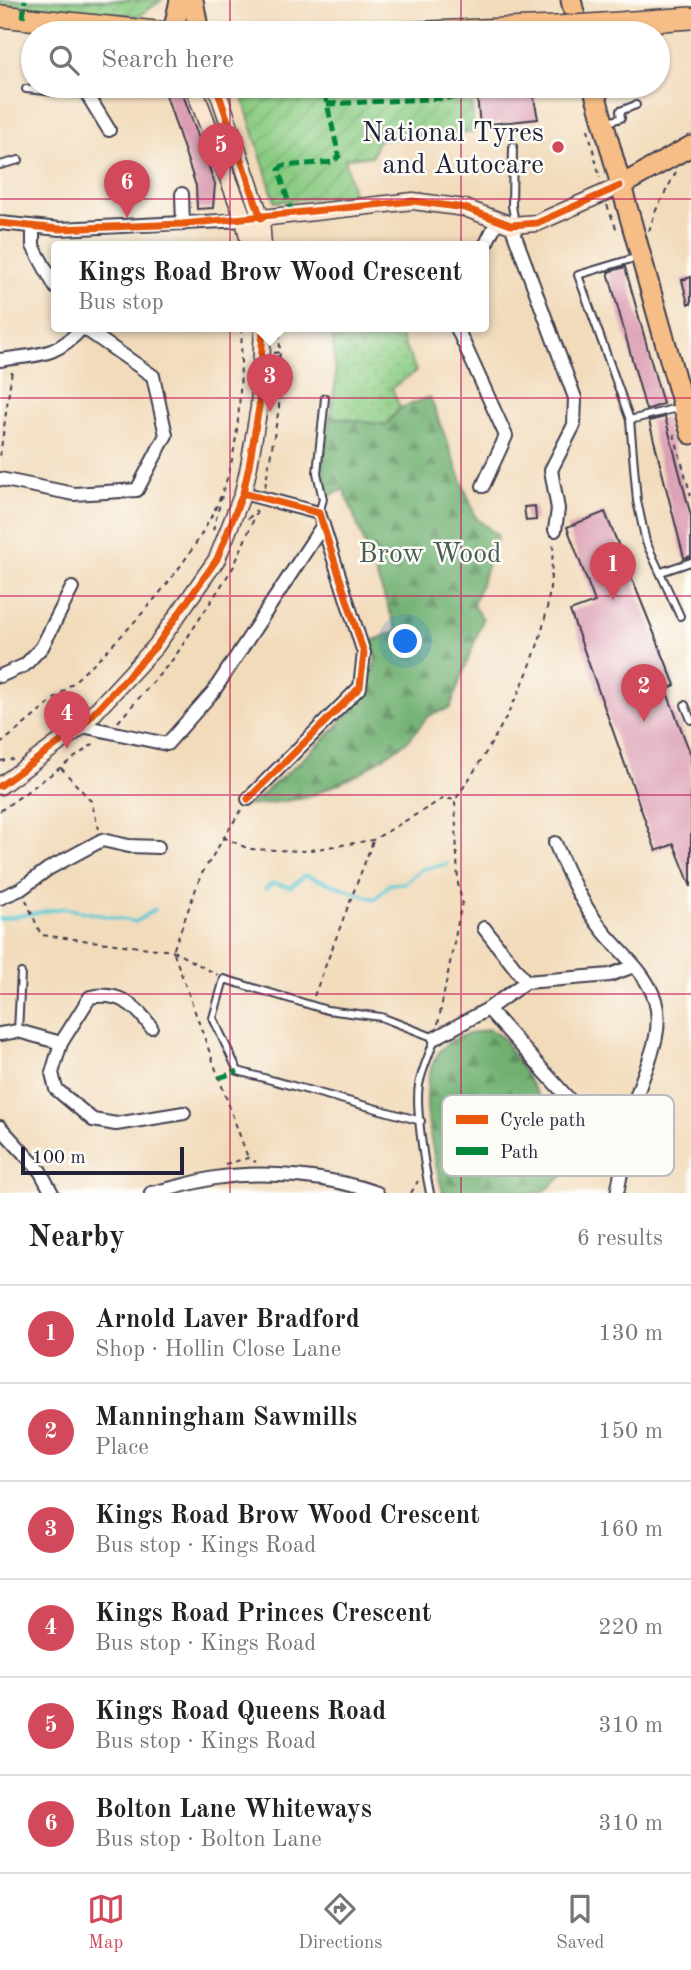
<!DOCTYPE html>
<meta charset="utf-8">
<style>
body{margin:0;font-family:"Old Standard TT",serif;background:#f6f6f6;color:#222}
.scale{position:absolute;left:21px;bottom:18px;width:163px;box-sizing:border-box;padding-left:7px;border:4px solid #22223b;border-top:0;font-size:19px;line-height:24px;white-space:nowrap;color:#22223b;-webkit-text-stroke:5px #fdfcf7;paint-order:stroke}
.you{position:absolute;left:406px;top:642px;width:24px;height:24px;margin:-18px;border:5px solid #fff;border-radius:50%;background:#1a73e8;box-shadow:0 0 0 10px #1a73e833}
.badge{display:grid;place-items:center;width:46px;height:46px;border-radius:50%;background:#d1495b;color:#fff;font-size:23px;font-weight:700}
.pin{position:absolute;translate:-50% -58px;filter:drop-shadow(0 2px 4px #0008)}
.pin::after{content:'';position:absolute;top:37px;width:24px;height:21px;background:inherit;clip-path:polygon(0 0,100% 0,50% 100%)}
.popup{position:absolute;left:51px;top:241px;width:438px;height:91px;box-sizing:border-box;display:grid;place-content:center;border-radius:7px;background:#fff;filter:drop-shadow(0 2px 5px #0005);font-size:23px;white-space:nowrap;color:#767676}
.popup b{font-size:26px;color:#222}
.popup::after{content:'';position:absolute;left:50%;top:100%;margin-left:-14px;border:14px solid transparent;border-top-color:#fff}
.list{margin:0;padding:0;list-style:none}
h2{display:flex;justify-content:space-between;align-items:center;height:91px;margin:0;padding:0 28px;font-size:30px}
h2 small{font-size:23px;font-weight:400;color:#767676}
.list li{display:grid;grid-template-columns:46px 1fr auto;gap:21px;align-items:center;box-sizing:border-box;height:98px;padding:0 28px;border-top:2px solid #e0e0e0}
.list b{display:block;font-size:26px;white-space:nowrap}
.list p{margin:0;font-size:23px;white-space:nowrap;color:#767676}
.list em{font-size:23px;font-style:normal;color:#767676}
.icon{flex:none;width:38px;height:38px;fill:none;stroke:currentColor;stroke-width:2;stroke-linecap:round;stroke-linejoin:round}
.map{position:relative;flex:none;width:691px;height:1193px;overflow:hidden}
.search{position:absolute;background:#fff;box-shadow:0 2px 5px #0004;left:21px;right:21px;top:21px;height:77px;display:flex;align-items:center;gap:18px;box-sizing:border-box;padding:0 24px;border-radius:38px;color:#767676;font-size:26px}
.sheet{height:679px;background:#fff}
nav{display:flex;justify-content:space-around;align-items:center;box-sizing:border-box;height:98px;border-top:2px solid #e0e0e0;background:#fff;font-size:19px;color:#767676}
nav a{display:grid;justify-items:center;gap:4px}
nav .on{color:#d1495b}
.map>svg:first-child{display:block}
.grass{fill:url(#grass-dots);stroke:#56775f;stroke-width:2}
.forest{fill:url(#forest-firs);stroke:#496956;stroke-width:2}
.garden{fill:url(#garden-furrows);stroke:#56775f;stroke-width:2}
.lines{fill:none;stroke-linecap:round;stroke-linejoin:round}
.stream{stroke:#5ecad6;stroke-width:3.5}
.building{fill:#da99b0}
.lane-casing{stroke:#413e4e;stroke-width:10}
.street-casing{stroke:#413e4e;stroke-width:16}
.secondary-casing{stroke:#413e4e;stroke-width:19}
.primary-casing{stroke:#413e4e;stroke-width:23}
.highway-casing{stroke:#413e4e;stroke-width:24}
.path{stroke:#413e4e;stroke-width:2;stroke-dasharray:5 5;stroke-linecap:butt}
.lane{stroke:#fff;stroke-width:6}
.street{stroke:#fff;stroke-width:12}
.secondary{stroke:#fbe5cf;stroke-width:16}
.primary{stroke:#f6be86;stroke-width:19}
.highway{stroke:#f6be86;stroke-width:21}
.highway-bridge-casing{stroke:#413e4e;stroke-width:24;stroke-linecap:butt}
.highway-bridge{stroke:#f6be86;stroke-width:21}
.quiet{stroke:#00873e;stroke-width:5;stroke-dasharray:10 5;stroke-linecap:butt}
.cycleway-casing{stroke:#fdfcf7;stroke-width:11}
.cycleway{stroke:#e8590c;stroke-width:7}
.grid{fill:none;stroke:#c2185b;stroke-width:2;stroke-opacity:0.55}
.poi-dot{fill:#d1495b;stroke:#fdfcf7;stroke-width:2.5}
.labels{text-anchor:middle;stroke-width:5;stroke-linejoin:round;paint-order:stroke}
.poi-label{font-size:28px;fill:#22223b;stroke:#fdfcf7;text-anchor:end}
.park-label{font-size:28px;fill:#475e54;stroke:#fdfcf7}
.key{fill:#fdfcf7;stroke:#bbbbbf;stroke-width:2}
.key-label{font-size:19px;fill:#22223b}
</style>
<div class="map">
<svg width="691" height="1193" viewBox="0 0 691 1193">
<defs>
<pattern id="grass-dots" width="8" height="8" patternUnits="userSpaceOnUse" patternTransform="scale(1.75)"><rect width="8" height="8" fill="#8bcc83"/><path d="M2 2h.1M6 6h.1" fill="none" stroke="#78af72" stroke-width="1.8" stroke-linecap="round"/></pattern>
<pattern id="forest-firs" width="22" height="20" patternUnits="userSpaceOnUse" patternTransform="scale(1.75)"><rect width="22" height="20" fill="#70b071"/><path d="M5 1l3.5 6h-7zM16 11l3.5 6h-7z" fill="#5c8f5e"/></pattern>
<pattern id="garden-furrows" width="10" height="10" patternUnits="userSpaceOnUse" patternTransform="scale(1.75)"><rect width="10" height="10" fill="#8bcc83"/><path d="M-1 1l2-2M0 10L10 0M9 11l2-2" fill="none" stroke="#78af72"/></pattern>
</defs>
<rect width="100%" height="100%" fill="#fdfcf7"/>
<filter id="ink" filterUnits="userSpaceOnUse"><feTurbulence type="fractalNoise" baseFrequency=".0143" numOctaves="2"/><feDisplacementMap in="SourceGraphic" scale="14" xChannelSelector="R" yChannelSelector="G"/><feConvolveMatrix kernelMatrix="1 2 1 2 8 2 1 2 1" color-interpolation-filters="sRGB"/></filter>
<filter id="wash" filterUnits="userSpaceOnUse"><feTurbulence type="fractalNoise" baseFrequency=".00686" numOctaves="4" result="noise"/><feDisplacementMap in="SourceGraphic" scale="28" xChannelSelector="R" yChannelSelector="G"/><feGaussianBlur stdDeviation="1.57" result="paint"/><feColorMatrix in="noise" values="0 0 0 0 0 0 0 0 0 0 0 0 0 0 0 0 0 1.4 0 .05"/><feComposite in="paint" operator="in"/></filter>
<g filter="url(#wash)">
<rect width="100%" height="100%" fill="#f2dbbb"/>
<polygon class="grass" points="332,326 396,326 416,371 392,388 400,408 386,425 330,417 336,380"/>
<g class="forest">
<path d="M 430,397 L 476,518 L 498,536 L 473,606 L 483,619 L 450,708 L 428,716 L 409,740 L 359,774 L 306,798 L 249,806 C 288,770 365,715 375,662 C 376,656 373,648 372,641 L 397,631 L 344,489 L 329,496 L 322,465 L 330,417 L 386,425 L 400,408 Z"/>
<path d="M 489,1029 L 503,1038 L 554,1121 L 578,1136 L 567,1173 L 542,1193 L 443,1193 C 433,1154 410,1072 448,1043 C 460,1034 476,1033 489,1029 Z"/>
</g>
<g class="garden">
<polygon points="0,0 162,0 139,16 0,5"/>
<polygon points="239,86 470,86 474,132 382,139 377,142 372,156 345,158 353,194 275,202"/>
</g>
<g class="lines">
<g class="stream">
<polyline points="265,889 273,883 291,887 305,875 375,899 390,884 405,883 422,869 447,864"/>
<polyline points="0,919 64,908 136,922 155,909"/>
</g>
</g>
<g id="blocks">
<g class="building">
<polygon points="163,86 180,86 215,184 213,208 197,209 196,186"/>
<polygon points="476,86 503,86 503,89 532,87 538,119 480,125"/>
<polygon points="625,267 663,404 646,410 608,272"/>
<polygon points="691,277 691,304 688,304 682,280"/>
<polygon points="665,417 691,516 691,556 684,558 649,421"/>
<polygon points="535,506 536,520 526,521 524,507"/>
<polygon points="605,512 675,685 666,690 691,755 691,887 674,844 656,851 570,611 595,602 567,527"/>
</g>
</g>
</g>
<g filter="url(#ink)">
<use href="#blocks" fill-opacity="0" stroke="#413e4e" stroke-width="2"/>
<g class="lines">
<defs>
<g id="lane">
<polyline points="26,89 56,92 71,86"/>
<polyline points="605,123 621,118 620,111 636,105"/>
<polyline points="513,146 512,206 515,223"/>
<polyline points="0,165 19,160"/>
<polyline points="638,257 578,275 630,420 637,501 646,542 680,616"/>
<polyline points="630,420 681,407"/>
<polyline points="319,513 323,499 317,473 325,398"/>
<polyline points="661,572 691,562"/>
<polyline points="685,705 691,720"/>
<polyline points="18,1031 21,973"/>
<path d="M 421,1121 L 238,1071 L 213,1018 L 224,979 L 327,1010 L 381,1017 L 435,1038 C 430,1053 422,1069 419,1085 C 415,1107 425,1169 430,1193"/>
</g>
<g id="street">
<polyline points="82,86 109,130"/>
<polyline points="182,194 183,224"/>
<polyline points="0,223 60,229 244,220"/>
<polyline points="511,225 575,398 574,425 551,470 558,509 555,530"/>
<polyline points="33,229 33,246 56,288"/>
<polyline points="484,248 497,221"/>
<polyline points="456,326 506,436 483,486"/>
<path d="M 0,360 C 38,354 55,358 82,328"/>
<polyline points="0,479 74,494 137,490 166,435 153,376 81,326"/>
<polyline points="243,493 319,513 364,653 360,687 248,799"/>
<polyline points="0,676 25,665 42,647 72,588"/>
<polyline points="82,726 167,744 213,692 323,525"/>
<path d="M 555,843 C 568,874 582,905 604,932 C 621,953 646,972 655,1000 C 665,1035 645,1066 636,1098 C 627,1129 624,1162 617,1193"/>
<polyline points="0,898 21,889 48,869 102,840 129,846 158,847"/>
<polyline points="484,928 526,982"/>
<polyline points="488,1009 577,1108 587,1116 630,1125"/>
<path d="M 0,1034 L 18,1031 L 61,1043 L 90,997 C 118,991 136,1005 151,1027"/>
<polyline points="435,1038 488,1009 526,982 610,975 634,966"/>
<polyline points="61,1043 52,1073 56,1089 93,1120 116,1124 184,1113"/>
<polyline points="0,1127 40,1171 52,1193"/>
<path d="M 151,1193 C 172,1189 193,1182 215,1178 C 264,1170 331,1176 377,1193"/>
</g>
<g id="secondary">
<polyline points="193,86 244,220 250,246"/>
<polyline points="216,86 261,218 263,246"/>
<polyline points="244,220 413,201 465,208 511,225 537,223 620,186"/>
<polyline points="0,786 82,726 156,646 217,559 243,493 249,466 259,407 263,326"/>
</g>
<g id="primary">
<polyline points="193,0 199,33"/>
<polyline points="571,0 579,33"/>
<polyline points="173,33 180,0"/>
<polyline points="593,86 691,434"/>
<polyline points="620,186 691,146"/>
</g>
<g id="highway">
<polyline points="0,16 166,33"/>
<polyline points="604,24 691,18"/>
<polyline points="404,33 556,27"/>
</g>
</defs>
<use href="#lane" class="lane-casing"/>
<use href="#street" class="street-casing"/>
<use href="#secondary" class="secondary-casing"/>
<use href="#primary" class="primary-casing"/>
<use href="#highway" class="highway-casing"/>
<g class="path">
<polyline points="588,129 600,178"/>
<polyline points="607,205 618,233"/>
<polyline points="649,231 656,210 676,172"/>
<polyline points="274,353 280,352 275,364"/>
<polyline points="674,434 691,496"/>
<polyline points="0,456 12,370"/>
<polyline points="265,487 279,408 280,326"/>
<polyline points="248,519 256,510"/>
<polyline points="213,530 223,492"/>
<polyline points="118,722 174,658 234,566 258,509"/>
<path d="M 0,744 C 79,682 191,581 225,485 C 242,435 240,378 242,326"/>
<polyline points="0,761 13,759"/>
<polyline points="61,768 91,801 99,829"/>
<polyline points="241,810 201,875 173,951 248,1158"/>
<polyline points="0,811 96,742"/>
<path d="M 223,837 L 249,849 L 304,851 L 373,840 L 444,798 L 455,800 C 491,747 529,685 544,622 C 551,596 551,567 554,541"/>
<polyline points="26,900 41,935 173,951 218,975"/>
<polyline points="314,996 373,841"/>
<polyline points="438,1024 462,902 458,884 455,801"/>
<polyline points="225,1164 248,1158 256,1162"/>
<polyline points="411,1193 418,1181"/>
</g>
<use href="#lane" class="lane"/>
<use href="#street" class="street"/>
<use href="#secondary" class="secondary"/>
<use href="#primary" class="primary"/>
<use href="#highway" class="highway"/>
<defs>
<polyline id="highway-bridge" points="556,27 604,24"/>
</defs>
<use href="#highway-bridge" class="highway-bridge-casing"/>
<use href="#highway-bridge" class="highway-bridge"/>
<g class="quiet">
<polyline points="23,18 25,0"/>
<polyline points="327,104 467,97"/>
<polyline points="292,214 279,170 282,166 333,162 339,156 323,86"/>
<polyline points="219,1078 238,1071"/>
</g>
<defs>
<g id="cycleway">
<polyline points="216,86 261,218"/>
<polyline points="0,223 60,229 183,224 413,201 465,208 511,225 537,223 620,186"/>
<polyline points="243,493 319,513 364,653 360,687 248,799"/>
<polyline points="0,786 82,726 156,646 217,559 243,493 249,466 259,407 263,326"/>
</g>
</defs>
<use href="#cycleway" class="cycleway-casing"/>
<use href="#cycleway" class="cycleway"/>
</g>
</g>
<path class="grid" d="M 230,0 L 230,33M 461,0 L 461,33M 230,86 L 230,1193M 461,86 L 461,1193M 0,199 L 691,199M 0,398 L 691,398M 0,596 L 691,596M 0,795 L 691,795M 0,994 L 691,994"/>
<circle class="poi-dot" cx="558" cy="147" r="7"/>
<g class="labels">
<g class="poi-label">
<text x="544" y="141">National Tyres<tspan x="544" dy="32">and Autocare</tspan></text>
</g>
<g class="park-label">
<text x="430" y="562">Brow Wood</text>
</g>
</g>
<rect x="442" y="1095" width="232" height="81" rx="10" class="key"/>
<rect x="456" y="1115" width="32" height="9" fill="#e8590c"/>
<rect x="456" y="1147" width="32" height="8" fill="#00873e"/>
<g class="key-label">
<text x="500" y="1126">Cycle path</text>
<text x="500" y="1158">Path</text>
</g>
</svg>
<div class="scale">100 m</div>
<div class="you"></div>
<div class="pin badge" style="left:613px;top:600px">1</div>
<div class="pin badge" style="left:644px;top:722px">2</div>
<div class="pin badge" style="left:270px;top:412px">3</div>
<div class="popup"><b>Kings Road Brow Wood Crescent</b>Bus stop</div>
<div class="pin badge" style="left:67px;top:749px">4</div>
<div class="pin badge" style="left:221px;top:181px">5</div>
<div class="pin badge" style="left:127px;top:218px">6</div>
<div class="search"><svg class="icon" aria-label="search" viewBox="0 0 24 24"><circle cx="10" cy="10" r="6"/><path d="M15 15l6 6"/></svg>Search here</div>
</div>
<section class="sheet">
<h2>Nearby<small>6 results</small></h2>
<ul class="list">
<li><span class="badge">1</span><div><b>Arnold Laver Bradford</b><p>Shop · Hollin Close Lane</p></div><em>130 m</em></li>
<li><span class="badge">2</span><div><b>Manningham Sawmills</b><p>Place</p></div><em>150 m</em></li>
<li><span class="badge">3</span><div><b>Kings Road Brow Wood Crescent</b><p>Bus stop · Kings Road</p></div><em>160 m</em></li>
<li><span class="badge">4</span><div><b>Kings Road Princes Crescent</b><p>Bus stop · Kings Road</p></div><em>220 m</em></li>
<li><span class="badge">5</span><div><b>Kings Road Queens Road</b><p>Bus stop · Kings Road</p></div><em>310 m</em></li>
<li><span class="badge">6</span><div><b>Bolton Lane Whiteways</b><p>Bus stop · Bolton Lane</p></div><em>310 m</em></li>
</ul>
</section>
<nav>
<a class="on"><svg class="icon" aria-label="map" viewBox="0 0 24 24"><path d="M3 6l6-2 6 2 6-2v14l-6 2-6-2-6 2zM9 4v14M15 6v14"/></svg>Map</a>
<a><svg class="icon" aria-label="directions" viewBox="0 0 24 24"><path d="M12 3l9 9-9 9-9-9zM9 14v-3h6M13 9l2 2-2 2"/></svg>Directions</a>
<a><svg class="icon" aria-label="saved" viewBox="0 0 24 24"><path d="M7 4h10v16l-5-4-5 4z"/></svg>Saved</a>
</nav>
